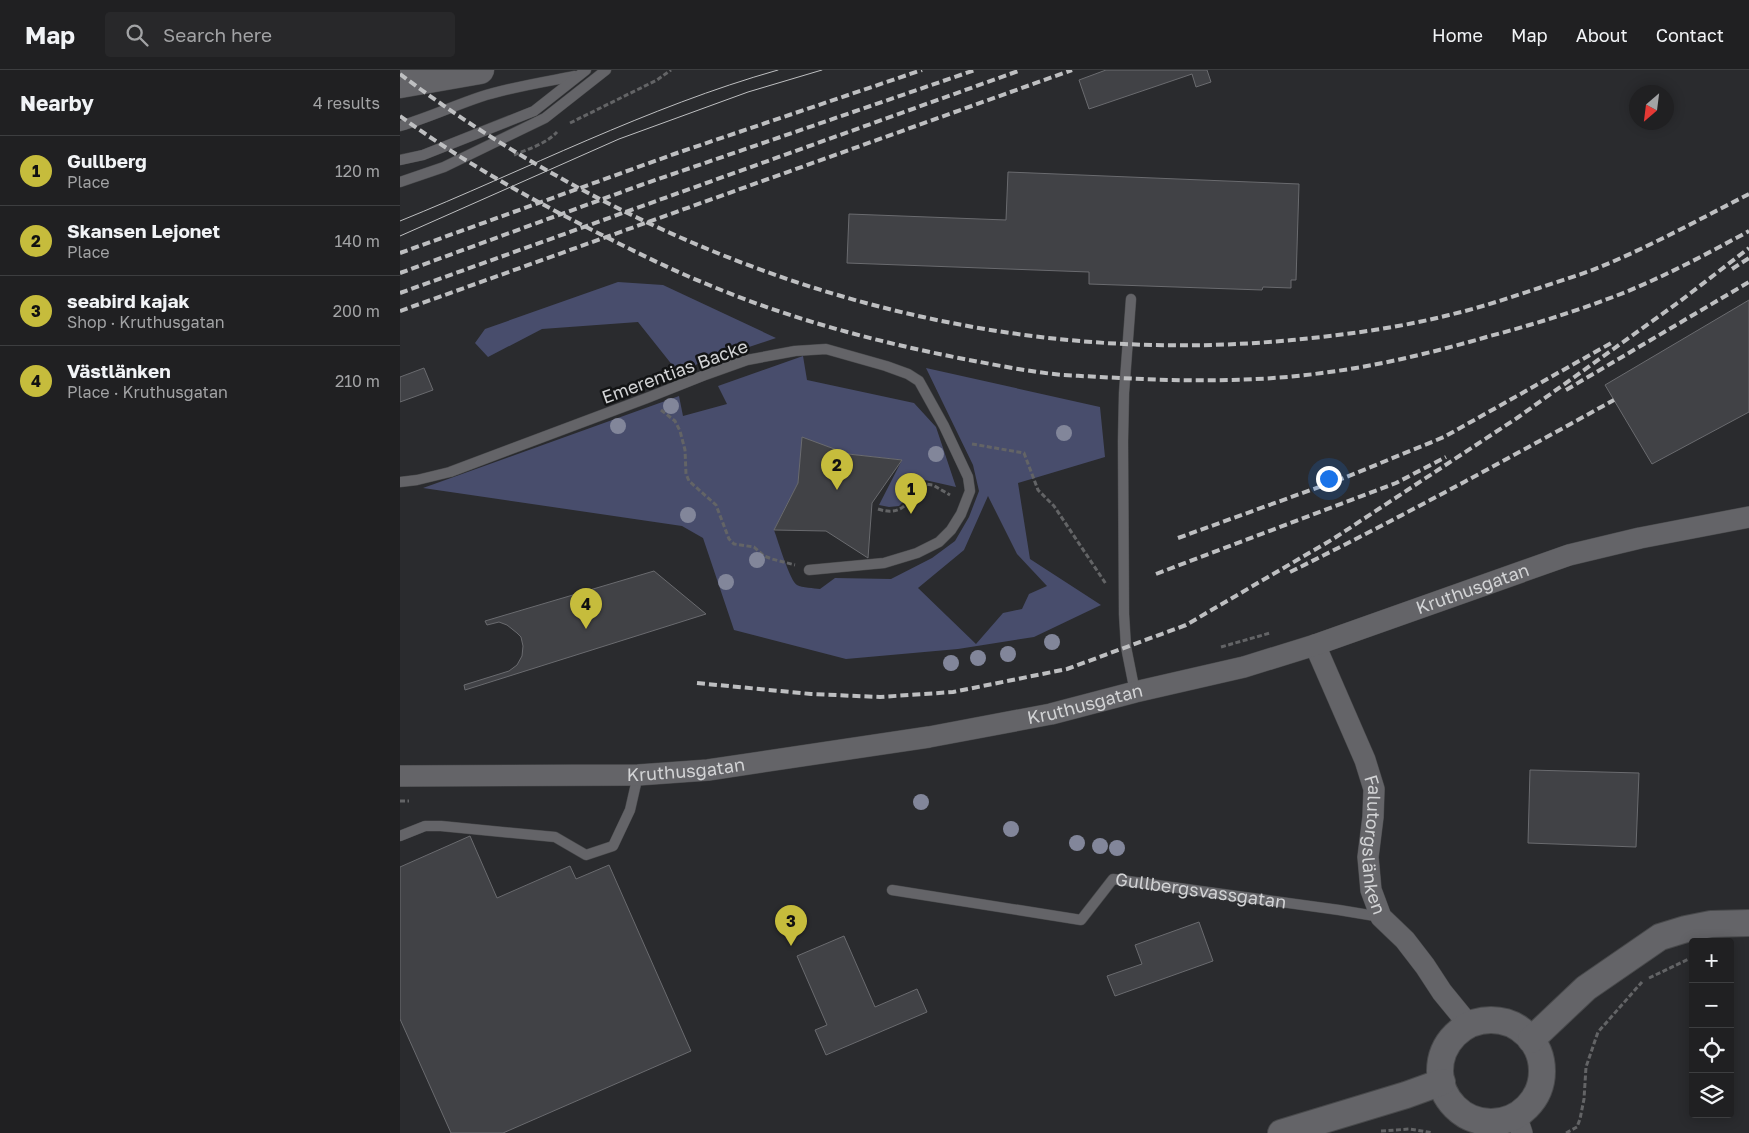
<!DOCTYPE html>
<meta charset="utf-8">
<style>
body{margin:0;font-family:"Golos Text",sans-serif;background:#28282a;color:#f1f3f6}
.controls{position:absolute;right:15px;bottom:15px;display:grid;overflow:hidden;border-radius:5px;box-shadow:0 2px 12px #0003}
.controls button{width:45px;height:45px;display:grid;place-items:center;padding:0;border:0;border-bottom:1px solid #3d3e40;background:#202022;color:#f1f3f6;font:25px sans-serif}
.compass{position:absolute;left:1229px;top:15px;width:45px;height:45px;border-radius:50%;background:#202022;box-shadow:0 2px 12px #0003;rotate:208deg}
.you{position:absolute;left:928px;top:408px;width:18px;height:18px;margin:-12px;border:4px solid #fff;border-radius:50%;background:#1a73e8;box-shadow:0 0 0 8px #1a73e833}
.badge{display:grid;place-items:center;width:32px;height:32px;border-radius:50%;background:#c6bc3c;color:#111;font-size:16px;font-weight:700}
.pin{position:absolute;translate:-50% -41px;filter:drop-shadow(0 1px 2px #0008)}
.pin::after{content:'';position:absolute;top:26px;width:18px;height:15px;background:inherit;clip-path:polygon(0 0,100% 0,50% 100%)}
.list{margin:0;padding:0;list-style:none}
h2{display:flex;justify-content:space-between;align-items:center;height:65px;margin:0;padding:0 20px;font-size:21px}
h2 small{font-size:16px;font-weight:400;color:#a2a3a5}
.list li{display:grid;grid-template-columns:32px 1fr auto;gap:15px;align-items:center;box-sizing:border-box;height:70px;padding:0 20px;border-top:1px solid #3d3e40}
.list b{display:block;font-size:19px;white-space:nowrap}
.list p{margin:0;font-size:16px;white-space:nowrap;color:#a2a3a5}
.list em{font-size:16px;font-style:normal;color:#a2a3a5}
.icon{flex:none;width:28px;height:28px;fill:none;stroke:currentColor;stroke-width:2;stroke-linecap:round;stroke-linejoin:round}
.map{position:relative;flex:none;width:1349px;height:1063px;overflow:hidden}
header{display:flex;align-items:center;gap:30px;box-sizing:border-box;height:70px;padding:0 25px;background:#202022;border-bottom:1px solid #3d3e40}
header strong{font-size:24px}
nav{display:flex;gap:28px;margin-inline-start:auto;font-size:18px}
.search{width:350px;height:45px;background:#28282a;display:flex;align-items:center;gap:12px;box-sizing:border-box;padding:0 18px;border-radius:5px;color:#a2a3a5;font-size:19px}
main{display:flex}
aside{flex:1;background:#202022}
.map>svg:first-child{display:block}
.green{fill:#484d6c;fill-rule:evenodd}
.building{fill:#414246;stroke:#6a6b6f}
.lines{fill:none;stroke-linecap:round;stroke-linejoin:round}
.service-casing{stroke:#48494b;stroke-width:11}
.minor-casing{stroke:#48494b;stroke-width:22}
.tertiary-casing{stroke:#48494b;stroke-width:28}
.secondary-casing{stroke:#48494b;stroke-width:29}
.path{stroke:#636466;stroke-width:3;stroke-dasharray:5 2.5;stroke-linecap:butt}
.service{stroke:#646468;stroke-width:10}
.minor{stroke:#646468;stroke-width:21}
.tertiary{stroke:#646468;stroke-width:26}
.secondary{stroke:#646468;stroke-width:28}
.tram{stroke:#bebfc1;stroke-width:1}
.rail{stroke:#bebfc1;stroke-width:4;stroke-dasharray:8 4;stroke-linecap:butt}
.tree{fill:#82869a}
.labels{text-anchor:middle;stroke-width:5;stroke-linejoin:round;paint-order:stroke}
.street-label{font-size:18px;fill:#d2d3d5;stroke:#131415}
</style>
<header>
<strong>Map</strong>
<div class="search"><svg class="icon" aria-label="search" viewBox="0 0 24 24"><circle cx="10" cy="10" r="6"/><path d="M15 15l6 6"/></svg>Search here</div>
<nav><a>Home</a><a>Map</a><a>About</a><a>Contact</a></nav>
</header>
<main>
<aside>
<h2>Nearby<small>4 results</small></h2>
<ul class="list">
<li><span class="badge">1</span><div><b>Gullberg</b><p>Place</p></div><em>120 m</em></li>
<li><span class="badge">2</span><div><b>Skansen Lejonet</b><p>Place</p></div><em>140 m</em></li>
<li><span class="badge">3</span><div><b>seabird kajak</b><p>Shop · Kruthusgatan</p></div><em>200 m</em></li>
<li><span class="badge">4</span><div><b>Västlänken</b><p>Place · Kruthusgatan</p></div><em>210 m</em></li>
</ul>
</aside>
<div class="map">
<svg width="1349" height="1063" viewBox="0 0 1349 1063">
<rect width="100%" height="100%" fill="#2a2b2e"/>
<g class="green">
<polygon points="218,212 263,215 376,268 277,301 238,252 142,259 88,287 75,273 85,259"/>
<path d="M 403,286 L 407,310 L 514,333 L 536,357 L 556,417 L 525,410 L 499,436 L 489,437 L 479,435 L 502,390 L 448,384 L 403,368 L 398,413 L 374,460 C 378,471 390,511 397,515 C 402,518 414,518 420,519 L 435,508 L 491,509 L 532,488 L 555,471 L 569,447 L 579,421 L 573,395 L 526,298 L 700,337 L 705,387 L 618,413 L 630,489 L 701,535 L 634,567 L 558,579 L 446,589 L 334,560 L 303,468 L 282,456 L 23,418 L 279,326 L 283,346 L 327,334 L 318,316 ZM 588,426 L 617,484 L 647,516 L 629,524 L 622,539 L 603,543 L 576,574 L 518,518 L 564,480 Z"/>
</g>
<g class="building">
<polygon points="706,0 807,0 811,12 796,17 792,4 689,39 679,10"/>
<polygon points="608,102 899,114 896,210 891,210 891,218 863,217 862,220 689,214 689,202 447,193 449,144 606,150"/>
<polygon points="1349,230 1349,342 1252,394 1205,315"/>
<polygon points="24,298 33,320 0,332 0,307"/>
<polygon points="402,367 448,384 502,390 472,433 468,488 426,461 374,460 398,413"/>
<polygon points="254,501 306,544 65,620 64,615 109,601 117,595 122,586 123,576 121,567 117,563 107,555 99,552 87,555 85,551"/>
<polygon points="1130,700 1239,703 1236,777 1128,773"/>
<polygon points="70,766 97,828 170,796 176,809 209,795 291,981 103,1063 51,1063 0,949 0,797"/>
<polygon points="799,852 813,891 715,926 707,906 742,894 735,875"/>
<polygon points="444,866 475,937 517,919 527,942 426,985 415,960 427,955 397,886"/>
</g>
<g class="lines">
<defs>
<g id="service">
<path d="M 0,56 C 28,48 53,36 80,27 C 111,17 144,12 175,6"/>
<polyline points="0,90 23,85 134,41 186,0"/>
<polyline points="0,112 44,97 145,48 206,0"/>
<polyline points="731,229 724,323 723,371 724,544 726,577 735,622"/>
<polyline points="0,412 17,410 50,402 247,328 305,305 347,290 395,281 426,279 486,296 508,304 519,311 544,356 568,407 570,421 561,444 551,460 539,472 517,483 484,493 409,500"/>
<polyline points="0,766 25,756 41,756 155,767 186,785 213,776 230,740 238,705"/>
<path id="s1" d="M 492,820 L 681,850 L 713,809 L 939,840 L 981,847"/>
</g>
<g id="minor">
<path id="s2" d="M 915,575 L 965,690 L 974,719 L 973,747 L 968,787 L 971,820 L 981,847 L 1005,870 L 1025,896 L 1042,922 L 1069,955"/>
<path id="s3" d="M 0,706 L 238,705 L 308,700 L 529,667 L 651,644 L 735,622 L 844,597 L 915,575 L 1169,485 L 1240,468 L 1349,447"/>
<polyline points="1116,1045 1122,1063"/>
</g>
<g id="tertiary">
<circle cx="1091" cy="1001" r="51"/>
<polyline points="1131,970 1186,918 1260,867 1286,859 1311,854 1349,853"/>
<polyline points="881,1063 1006,1025 1042,1012"/>
</g>
<polyline id="secondary" points="0,14 80,0"/>
</defs>
<use href="#service" class="service-casing"/>
<use href="#minor" class="minor-casing"/>
<use href="#tertiary" class="tertiary-casing"/>
<use href="#secondary" class="secondary-casing"/>
<g class="path">
<polyline points="170,53 257,10 271,0"/>
<path d="M 114,85 C 128,79 146,74 157,62"/>
<polyline points="261,340 275,351 280,361 285,380 286,404 289,411 316,435 329,469 334,474 354,477 364,486 372,489 395,495"/>
<polyline points="572,374 624,383 638,420 654,436 706,514"/>
<path d="M 478,439 C 505,448 509,427 526,414 L 533,415 L 550,425"/>
<polyline points="821,577 870,563"/>
<polyline points="0,731 9,731"/>
<polyline points="1249,908 1293,887"/>
<polyline points="981,1061 1010,1059 1033,1063"/>
<polyline points="1166,1063 1177,1057 1180,1049 1184,1029 1186,997 1198,962 1242,912"/>
</g>
<use href="#service" class="service"/>
<use href="#minor" class="minor"/>
<use href="#tertiary" class="tertiary"/>
<use href="#secondary" class="secondary"/>
<g class="tram">
<path d="M 0,151 C 126,100 247,37 378,0"/>
<polyline points="0,166 219,69 348,22 422,0"/>
</g>
<g class="rail">
<path d="M 0,4 C 25,23 51,41 77,58 C 321,215 602,298 892,270 C 944,265 998,258 1049,245 C 1079,238 1109,228 1139,218 C 1159,211 1180,205 1200,197 C 1251,176 1300,149 1349,124"/>
<path d="M 0,46 C 60,90 125,126 192,160 C 230,179 269,199 309,215 C 390,249 477,272 564,289 C 596,295 630,302 663,305 C 699,307 735,309 771,310 C 821,311 872,310 922,303 C 978,296 1035,282 1090,266 C 1132,255 1173,242 1213,227 C 1260,209 1305,185 1349,161"/>
<polyline points="0,183 277,83 522,0"/>
<polyline points="1332,199 1349,188"/>
<polyline points="0,203 241,115 575,0"/>
<polyline points="0,223 621,0"/>
<polyline points="0,241 672,0"/>
<polyline points="1166,320 1349,212"/>
<polyline points="778,468 944,408 1044,367 1213,272"/>
<path d="M 890,502 C 1000,448 1107,389 1214,330"/>
<polyline points="756,504 996,413 1046,387"/>
<polyline points="297,613 411,624 480,627 553,622 667,599 786,555 933,469 1117,348 1279,232 1349,178"/>
</g>
</g>
<g class="tree">
<circle cx="271" cy="336" r="8"/>
<circle cx="218" cy="356" r="8"/>
<circle cx="664" cy="363" r="8"/>
<circle cx="536" cy="384" r="8"/>
<circle cx="288" cy="445" r="8"/>
<circle cx="357" cy="490" r="8"/>
<circle cx="326" cy="512" r="8"/>
<circle cx="652" cy="572" r="8"/>
<circle cx="608" cy="584" r="8"/>
<circle cx="578" cy="588" r="8"/>
<circle cx="551" cy="593" r="8"/>
<circle cx="521" cy="732" r="8"/>
<circle cx="611" cy="759" r="8"/>
<circle cx="677" cy="773" r="8"/>
<circle cx="700" cy="776" r="8"/>
<circle cx="717" cy="778" r="8"/>
</g>
<g class="labels">
<g class="street-label">
<text transform="translate(275 302) rotate(-20)" y="6">Emerentias Backe</text>
<text dy="6" stroke="none"><textPath href="#s3" startOffset="1096">Kruthusgatan</textPath></text>
<text dy="6" stroke="none"><textPath href="#s3" startOffset="691">Kruthusgatan</textPath></text>
<text dy="6" stroke="none"><textPath href="#s3" startOffset="286">Kruthusgatan</textPath></text>
<text dy="6" stroke="none"><textPath href="#s2" startOffset="212">Falutorgslänken</textPath></text>
<text dy="6" stroke="none"><textPath href="#s1" startOffset="332">Gullbergsvassgatan</textPath></text>
</g>
</g>
</svg>
<div class="controls">
<button>+</button>
<button>−</button>
<button><svg class="icon" aria-label="locate" viewBox="0 0 24 24"><circle cx="12" cy="12" r="6"/><path d="M12 2v4M12 18v4M2 12h4M18 12h4"/></svg></button>
<button><svg class="icon" aria-label="layers" viewBox="0 0 24 24"><path d="M12 4l9 5-9 5-9-5zM3 14l9 5 9-5"/></svg></button>
</div>
<svg class="compass" viewBox="-18 -18 36 36"><path d="M0-13l5 13h-10z" fill="#e53935"/><path d="M0 13l5-13h-10z" fill="#a2a3a5"/></svg>
<div class="you"></div>
<div class="pin badge" style="left:511px;top:444px">1</div>
<div class="pin badge" style="left:437px;top:420px">2</div>
<div class="pin badge" style="left:391px;top:876px">3</div>
<div class="pin badge" style="left:186px;top:559px">4</div>
</div>
</main>
